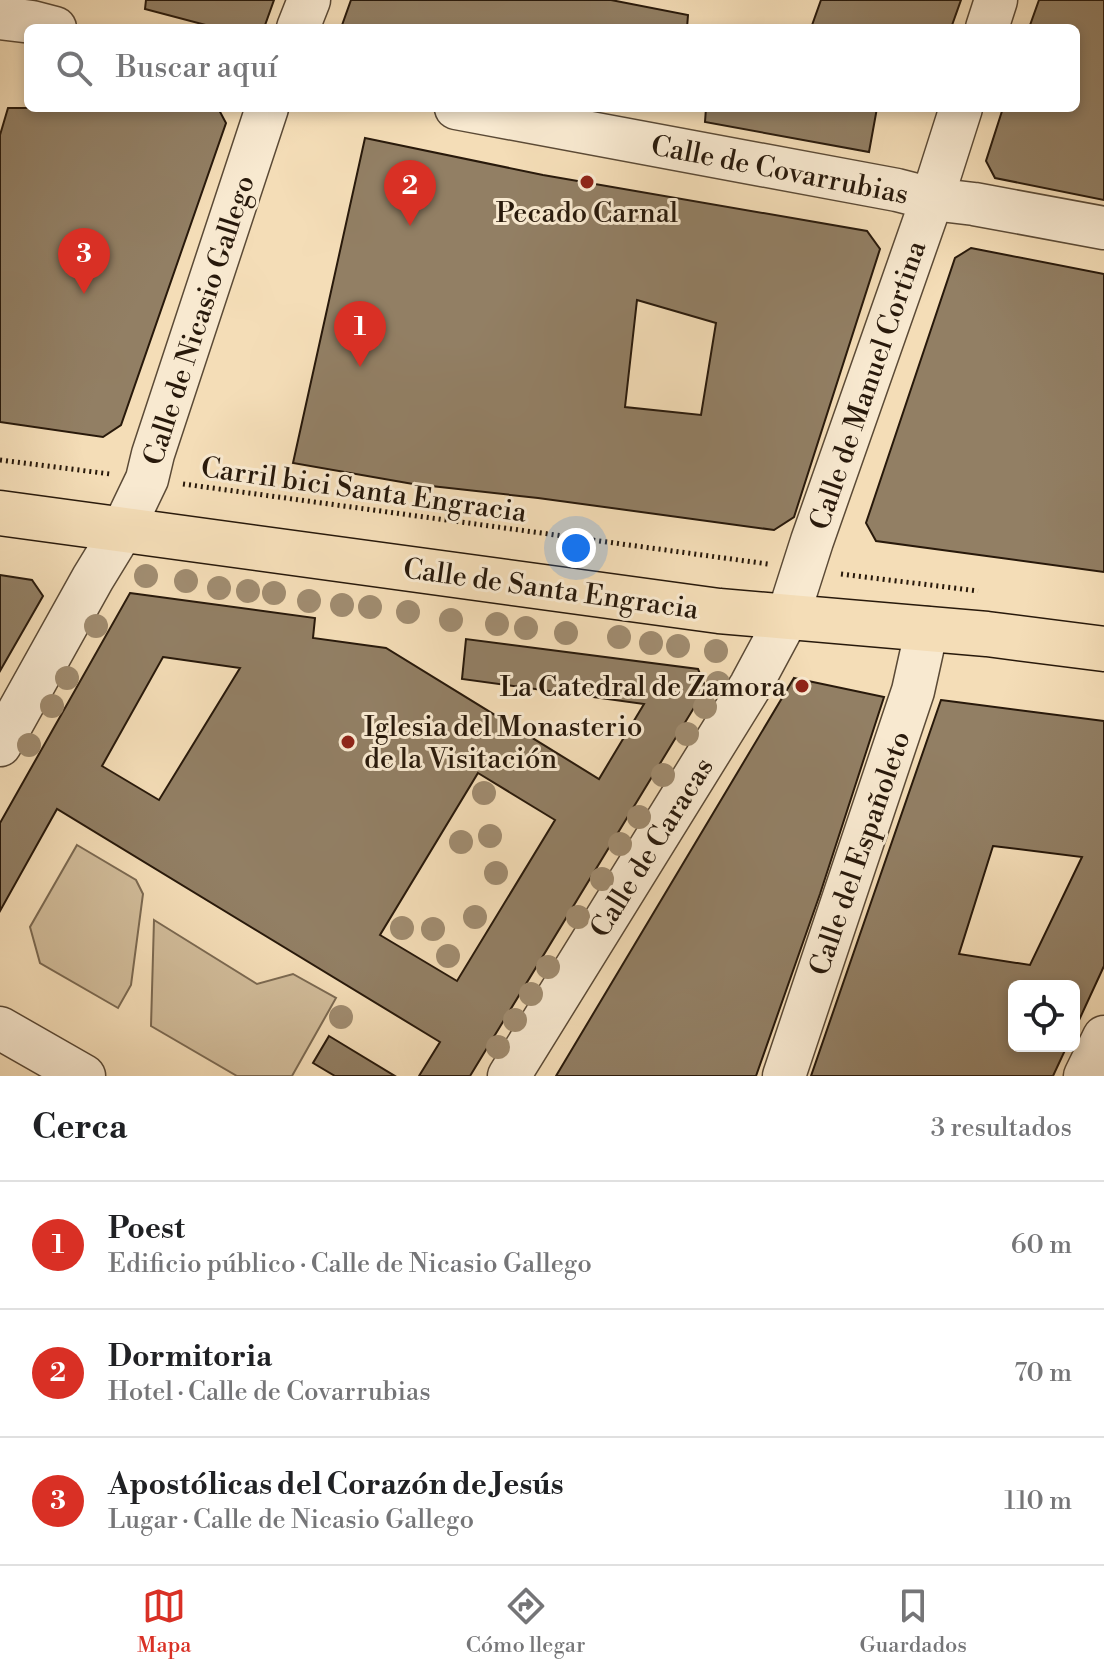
<!DOCTYPE html>
<html lang="es">
<meta charset="utf-8">
<style>
body{margin:0;font-family:"Libre Bodoni",serif;background:#f2f2f2;color:#202124}
.controls{position:absolute;right:24px;bottom:24px;display:grid;overflow:hidden;border-radius:12px;box-shadow:0 4px 12px #0003}
.controls button{width:72px;height:72px;display:grid;place-items:center;padding:0;border:0;border-bottom:2px solid #e0e0e0;background:#fff;color:#202124;font:40px sans-serif}
.you{position:absolute;left:576px;top:548px;width:28px;height:28px;margin:-20px;border:6px solid #fff;border-radius:50%;background:#1a73e8;box-shadow:0 0 0 12px #1a73e833}
.badge{display:grid;place-items:center;width:52px;height:52px;border-radius:50%;background:#d93025;color:#fff;font-size:26px;font-weight:700}
.pin{position:absolute;translate:-50% -66px;filter:drop-shadow(0 2px 4px #0008)}
.pin::after{content:'';position:absolute;top:42px;width:28px;height:24px;background:inherit;clip-path:polygon(0 0,100% 0,50% 100%)}
.list{margin:0;padding:0;list-style:none}
h2{display:flex;justify-content:space-between;align-items:center;height:104px;margin:0;padding:0 32px;font-size:34px}
h2 small{font-size:26px;font-weight:400;color:#757577}
.list li{display:grid;grid-template-columns:52px 1fr auto;gap:24px;align-items:center;box-sizing:border-box;height:128px;padding:0 32px;border-top:2px solid #e0e0e0}
.list b{display:block;font-size:30px;white-space:nowrap}
.list p{margin:0;font-size:26px;white-space:nowrap;color:#757577}
.list em{font-size:26px;font-style:normal;color:#757577}
.icon{flex:none;width:44px;height:44px;fill:none;stroke:currentColor;stroke-width:2;stroke-linecap:round;stroke-linejoin:round}
.map{position:relative;flex:none;width:1104px;height:1076px;overflow:hidden}
.search{position:absolute;background:#fff;box-shadow:0 4px 12px #0003;left:24px;right:24px;top:24px;height:88px;display:flex;align-items:center;gap:20px;box-sizing:border-box;padding:0 28px;border-radius:12px;color:#757577;font-size:30px}
.sheet{height:488px;background:#fff}
nav{display:flex;justify-content:space-around;align-items:center;box-sizing:border-box;height:112px;border-top:2px solid #e0e0e0;background:#fff;font-size:22px;color:#757577}
nav a{display:grid;justify-items:center;gap:4px}
nav .on{color:#d93025}
.map>svg:first-child{display:block}
.green{fill:#d1bc9a;stroke:#7c6a52;stroke-width:2}
.building{fill:#927f64;stroke:#28190b;stroke-width:2;fill-rule:evenodd}
.lines{fill:none;stroke-linecap:round;stroke-linejoin:round}
.minor-casing{stroke:#5b4a36;stroke-width:45}
.major-casing{stroke:#28190b;stroke-width:47}
.path{stroke:#28190b;stroke-width:5;stroke-dasharray:2 4;stroke-linecap:butt}
.minor{stroke:#f8e9d0;stroke-width:42}
.major{stroke:#f4ddb7;stroke-width:44}
.tree{fill:#a08c70}
.poi-dot{fill:#8f2418;stroke:#f8e9d0;stroke-width:3}
.labels{text-anchor:middle;stroke-width:6;stroke-linejoin:round;paint-order:stroke}
.street-label{font-size:28px;fill:#28190b;stroke:#f8e9d0}
.poi-label{font-size:28px;fill:#28190b;stroke:#f8e9d0}
</style>
<div class="map">
<svg width="1104" height="1076" viewBox="0 0 1104 1076">
<rect width="100%" height="100%" fill="#f4ddb7"/>
<filter id="stains"><feTurbulence type="fractalNoise" baseFrequency=".0025" numOctaves="4"/><feColorMatrix values="0 0 0 0 .2 0 0 0 0 .09 0 0 0 0 .02 0 0 0 .5 -.17"/></filter>
<radialGradient id="worn" r=".72"><stop offset=".6" stop-color="#630" stop-opacity="0"/><stop offset="1" stop-color="#630" stop-opacity=".3"/></radialGradient>
<g class="green">
<polygon points="77,845 136,880 143,894 131,985 118,1008 40,963 30,927"/>
<polygon points="154,920 257,984 293,974 336,998 292,1076 237,1076 151,1026"/>
</g>
<g class="building">
<polygon points="146,0 274,0 264,28 217,28 145,9"/>
<polygon points="351,0 611,0 688,15 687,28 341,28"/>
<polygon points="821,0 961,0 951,28 811,28"/>
<polygon points="1039,0 1104,0 1104,200 995,178 986,161 1003,108 1076,108 1076,28 1029,28"/>
<polygon points="8,108 218,108 226,123 121,425 103,437 0,422 0,135"/>
<polygon points="706,108 877,108 869,152 705,122"/>
<path d="M 365,138 L 543,175 L 867,231 L 880,249 L 794,517 L 774,530 L 538,498 L 413,484 L 293,463 ZM 637,300 L 716,323 L 701,415 L 625,407 Z"/>
<polygon points="971,248 1104,274 1104,572 876,541 866,523 955,258"/>
<polygon points="0,575 32,580 43,596 0,671"/>
<path d="M 130,593 L 315,618 L 313,638 L 386,648 L 599,779 L 644,704 L 462,679 L 466,639 L 698,669 L 706,688 L 470,1076 L 419,1076 L 440,1042 L 57,809 L 0,911 L 0,823 ZM 163,657 L 240,668 L 159,800 L 102,766 ZM 478,773 L 555,820 L 457,981 L 380,935 Z"/>
<polygon points="794,678 884,697 820,894 756,1076 556,1076"/>
<path d="M 941,700 L 1104,721 L 1104,966 L 1074,1031 L 1074,986 L 1014,986 L 1014,1046 L 1067,1046 L 1053,1076 L 811,1076 ZM 993,846 L 1082,857 L 1030,965 L 959,954 Z"/>
<polygon points="329,1036 395,1076 335,1076 313,1063"/>
</g>
<g class="lines">
<defs>
<g id="minor">
<polyline points="0,18 32,22 55,28"/>
<polyline points="298,28 309,0"/>
<polyline points="987,28 996,0"/>
<polyline points="456,108 897,190 932,199 974,204 1104,228"/>
<polyline points="0,745 93,578 123,529 147,479 153,454 267,108"/>
<polyline points="0,1028 84,1076"/>
<polyline points="509,1076 751,685 788,616 812,541 932,199 961,108"/>
<polyline points="784,1076 913,691 927,628"/>
<polyline points="1085,1076 1104,1037"/>
</g>
<polyline id="major" points="0,513 719,611 987,634 1104,649"/>
</defs>
<use href="#minor" class="minor-casing"/>
<use href="#major" class="major-casing"/>
<g class="path">
<polyline points="0,460 110,474"/>
<polyline points="183,484 768,564"/>
<polyline points="841,574 978,591"/>
</g>
<use href="#minor" class="minor"/>
<use href="#major" class="major"/>
</g>
<g class="tree">
<circle cx="146" cy="576" r="12"/>
<circle cx="186" cy="581" r="12"/>
<circle cx="219" cy="588" r="12"/>
<circle cx="248" cy="591" r="12"/>
<circle cx="274" cy="593" r="12"/>
<circle cx="309" cy="601" r="12"/>
<circle cx="342" cy="605" r="12"/>
<circle cx="370" cy="607" r="12"/>
<circle cx="408" cy="612" r="12"/>
<circle cx="451" cy="620" r="12"/>
<circle cx="497" cy="624" r="12"/>
<circle cx="96" cy="626" r="12"/>
<circle cx="526" cy="628" r="12"/>
<circle cx="566" cy="633" r="12"/>
<circle cx="619" cy="637" r="12"/>
<circle cx="651" cy="643" r="12"/>
<circle cx="678" cy="646" r="12"/>
<circle cx="716" cy="651" r="12"/>
<circle cx="67" cy="678" r="12"/>
<circle cx="718" cy="683" r="12"/>
<circle cx="52" cy="706" r="12"/>
<circle cx="705" cy="707" r="12"/>
<circle cx="687" cy="734" r="12"/>
<circle cx="29" cy="745" r="12"/>
<circle cx="663" cy="775" r="12"/>
<circle cx="484" cy="793" r="12"/>
<circle cx="639" cy="817" r="12"/>
<circle cx="490" cy="836" r="12"/>
<circle cx="461" cy="842" r="12"/>
<circle cx="620" cy="844" r="12"/>
<circle cx="496" cy="873" r="12"/>
<circle cx="602" cy="879" r="12"/>
<circle cx="475" cy="917" r="12"/>
<circle cx="578" cy="917" r="12"/>
<circle cx="402" cy="928" r="12"/>
<circle cx="433" cy="929" r="12"/>
<circle cx="448" cy="956" r="12"/>
<circle cx="548" cy="967" r="12"/>
<circle cx="531" cy="994" r="12"/>
<circle cx="341" cy="1017" r="12"/>
<circle cx="515" cy="1020" r="12"/>
<circle cx="498" cy="1047" r="12"/>
</g>
<g class="poi-dot">
<circle cx="587" cy="182" r="8"/>
<circle cx="802" cy="686" r="8"/>
<circle cx="348" cy="742" r="8"/>
</g>
<g class="labels">
<g class="street-label">
<text transform="translate(780 169) rotate(11)" y="10">Calle de Covarrubias</text>
<text transform="translate(198 320) rotate(-72)" y="10">Calle de Nicasio Gallego</text>
<text transform="translate(867 385) rotate(-71)" y="10">Calle de Manuel Cortina</text>
<text transform="translate(364 489) rotate(8)" y="10">Carril bici Santa Engracia</text>
<text transform="translate(551 588) rotate(8)" y="10">Calle de Santa Engracia</text>
<text transform="translate(651 847) rotate(-58)" y="10">Calle de Caracas</text>
<text transform="translate(859 853) rotate(-71)" y="10">Calle del Españoleto</text>
</g>
<g class="poi-label">
<text x="587" y="222">Pecado Carnal</text>
<text x="786" y="696" text-anchor="end">La Catedral de Zamora</text>
<text x="364" y="736" text-anchor="start">Iglesia del Monasterio<tspan x="364" dy="32">de la Visitación</tspan></text>
</g>
</g>
<rect width="100%" height="100%" filter="url(#stains)"/>
<rect width="100%" height="100%" fill="url(#worn)"/>
</svg>
<div class="controls">
<button><svg class="icon" aria-label="locate" viewBox="0 0 24 24"><circle cx="12" cy="12" r="6"/><path d="M12 2v4M12 18v4M2 12h4M18 12h4"/></svg></button>
</div>
<div class="you"></div>
<div class="pin badge" style="left:360px;top:367px">1</div>
<div class="pin badge" style="left:410px;top:226px">2</div>
<div class="pin badge" style="left:84px;top:294px">3</div>
<div class="search"><svg class="icon" aria-label="search" viewBox="0 0 24 24"><circle cx="10" cy="10" r="6"/><path d="M15 15l6 6"/></svg>Buscar aquí</div>
</div>
<section class="sheet">
<h2>Cerca<small>3 resultados</small></h2>
<ul class="list">
<li><span class="badge">1</span><div><b>Poest</b><p>Edificio público · Calle de Nicasio Gallego</p></div><em>60 m</em></li>
<li><span class="badge">2</span><div><b>Dormitoria</b><p>Hotel · Calle de Covarrubias</p></div><em>70 m</em></li>
<li><span class="badge">3</span><div><b>Apostólicas del Corazón de Jesús</b><p>Lugar · Calle de Nicasio Gallego</p></div><em>110 m</em></li>
</ul>
</section>
<nav>
<a class="on"><svg class="icon" aria-label="map" viewBox="0 0 24 24"><path d="M3 6l6-2 6 2 6-2v14l-6 2-6-2-6 2zM9 4v14M15 6v14"/></svg>Mapa</a>
<a><svg class="icon" aria-label="directions" viewBox="0 0 24 24"><path d="M12 3l9 9-9 9-9-9zM9 14v-3h6M13 9l2 2-2 2"/></svg>Cómo llegar</a>
<a><svg class="icon" aria-label="saved" viewBox="0 0 24 24"><path d="M7 4h10v16l-5-4-5 4z"/></svg>Guardados</a>
</nav>
